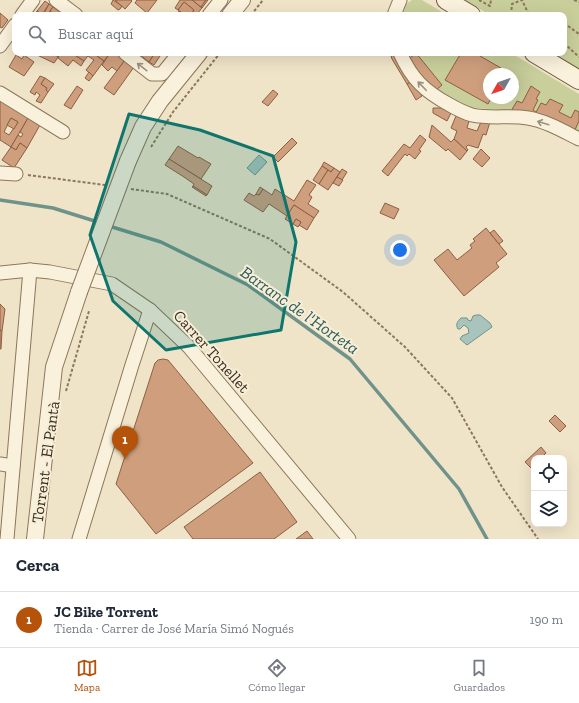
<!DOCTYPE html>
<html lang="es">
<meta charset="utf-8">
<style>
body{margin:0;font-family:"Zilla Slab",serif;background:#f2f2f3;color:#1f2937}
.controls{position:absolute;right:12px;bottom:12px;display:grid;overflow:hidden;border-radius:8px;box-shadow:0 4px 16px #0002}
.controls button{width:36px;height:36px;display:grid;place-items:center;padding:0;border:0;border-bottom:1px solid #e0e1e3;background:#fff;color:#1f2937;font:20px sans-serif}
.compass{position:absolute;left:483px;top:68px;width:36px;height:36px;border-radius:50%;background:#fff;box-shadow:0 4px 16px #0002;rotate:230deg}
.you{position:absolute;left:400px;top:250px;width:14px;height:14px;margin:-10px;border:3px solid #fff;border-radius:50%;background:#1a73e8;box-shadow:0 0 0 6px #1a73e833}
.badge{display:grid;place-items:center;width:26px;height:26px;border-radius:50%;background:#b45309;color:#fff;font-size:13px;font-weight:700}
.pin{position:absolute;translate:-50% -33px;filter:drop-shadow(0 1px 2px #0008)}
.pin::after{content:'';position:absolute;top:21px;width:14px;height:12px;background:inherit;clip-path:polygon(0 0,100% 0,50% 100%)}
.list{margin:0;padding:0;list-style:none}
h2{display:flex;justify-content:space-between;align-items:center;height:52px;margin:0;padding:0 16px;font-size:17px}
h2 small{font-size:13px;font-weight:400;color:#747a83}
.list li{display:grid;grid-template-columns:26px 1fr auto;gap:12px;align-items:center;box-sizing:border-box;height:56px;padding:0 16px;border-top:1px solid #e0e1e3}
.list b{display:block;font-size:15px;white-space:nowrap}
.list p{margin:0;font-size:13px;white-space:nowrap;color:#747a83}
.list em{font-size:13px;font-style:normal;color:#747a83}
.icon{flex:none;width:22px;height:22px;fill:none;stroke:currentColor;stroke-width:2;stroke-linecap:round;stroke-linejoin:round}
.map{position:relative;flex:none;width:579px;height:539px;overflow:hidden}
.search{position:absolute;background:#fff;box-shadow:0 4px 16px #0002;left:12px;right:12px;top:12px;height:44px;display:flex;align-items:center;gap:10px;box-sizing:border-box;padding:0 14px;border-radius:8px;color:#747a83;font-size:15px}
.sheet{height:108px;background:#fff}
nav{display:flex;justify-content:space-around;align-items:center;box-sizing:border-box;height:56px;border-top:1px solid #e0e1e3;background:#fff;font-size:11px;color:#747a83}
nav a{display:grid;justify-items:center;gap:2px}
nav .on{color:#b45309}
.map>svg:first-child{display:block}
.green{fill:#c9cf9b;fill-rule:evenodd}
.water{fill:#a9c4bc;stroke:#6f938a}
.lines{fill:none;stroke-linecap:round;stroke-linejoin:round}
.stream{stroke:#6f938a;stroke-width:3.5}
.building{fill:#cf9f7d;stroke:#8d5f41;fill-rule:evenodd}
.minor-casing{stroke:#8d765c;stroke-width:15}
.tertiary-casing{stroke:#8d765c;stroke-width:18}
.secondary-casing{stroke:#6f573f;stroke-width:20}
.path{stroke:#8d765c;stroke-width:2;stroke-dasharray:3 2;stroke-linecap:butt}
.minor{stroke:#faf1dc;stroke-width:13}
.tertiary{stroke:#faf1dc;stroke-width:16}
.secondary{stroke:#faf1dc;stroke-width:18}
.tertiary-bridge-casing{stroke:#8d765c;stroke-width:18;stroke-linecap:butt}
.tertiary-bridge{stroke:#faf1dc;stroke-width:16}
.oneway{stroke:#9c907e}
.marked{fill:#0f766e;fill-opacity:0.2;stroke:#0f766e;stroke-width:3;stroke-linejoin:round}
.labels{text-anchor:middle;stroke-width:4;stroke-linejoin:round;paint-order:stroke}
.street-label{font-size:16px;fill:#3d2e20;stroke:#f7eed8}
.water-label{font-size:17px;font-style:italic;fill:#2f5d5a;stroke:#f7eed8}
</style>
<div class="map">
<svg width="579" height="539" viewBox="0 0 579 539">
<rect width="100%" height="100%" fill="#f0e4c8"/>
<g class="green">
<polygon points="412,0 422,0 447,15 400,15 406,4"/>
<polygon points="465,0 579,0 579,70 551,53 564,53 564,15 490,15"/>
<path d="M 407,53 L 511,53 L 579,94 L 579,135 L 511,111 L 466,107 L 436,93 L 416,70 ZM 489,74 L 513,74 L 513,98 L 489,98 Z"/>
</g>
<g class="water">
<polygon points="259,155 267,162 255,175 247,168"/>
<path d="M 476,315 L 480,315 L 490,323 L 492,327 L 467,345 L 460,339 L 462,336 L 469,333 L 468,328 L 464,325 L 460,329 L 458,329 C 455,324 458,321 461,318 L 467,318 L 468,320 L 471,321 L 473,316 Z"/>
</g>
<g class="lines">
<g class="stream">
<polyline points="0,200 53,208 101,223"/>
<polyline points="109,226 161,242 248,285 350,359 459,489 487,539"/>
</g>
</g>
<g class="building">
<polygon points="113,0 122,6 120,9 118,10 111,4"/>
<polygon points="115,0 131,0 132,1 125,9"/>
<polygon points="137,0 157,0 147,13 135,3"/>
<polygon points="180,0 192,0 202,8 196,15 190,15 194,10 184,2 178,10 175,8"/>
<polygon points="192,0 206,0 201,7"/>
<polygon points="206,0 208,0 202,8 201,7"/>
<polygon points="45,1 49,4 42,15 37,11"/>
<polygon points="184,2 194,10 190,15 185,15 178,10"/>
<polygon points="49,4 53,7 47,15 43,15"/>
<polygon points="53,7 64,15 55,15 50,11"/>
<polygon points="37,11 42,15 34,15"/>
<polygon points="179,11 185,15 177,15"/>
<polygon points="0,13 8,20 2,28 0,27"/>
<polygon points="35,53 53,53 58,57 54,63 35,54"/>
<polygon points="60,53 72,53 84,61 81,66 73,60 68,66 58,58"/>
<polygon points="72,53 82,53 84,54 86,53 90,53 84,61"/>
<polygon points="90,53 93,53 104,61 93,76 86,70 94,60 88,56"/>
<polygon points="93,53 110,53 104,61"/>
<polygon points="110,53 115,53 125,60 117,71 112,67 108,71 102,65"/>
<polygon points="140,53 155,53 149,62 139,54"/>
<polygon points="155,53 162,53 154,65 149,62"/>
<polygon points="397,53 413,81 407,84 392,59 391,56"/>
<polygon points="416,53 442,85 435,91 416,70 410,58"/>
<polygon points="461,53 475,53 506,71 504,74 489,74 489,98 491,98 488,104 445,80"/>
<polygon points="16,55 22,59 24,55 34,62 24,76 9,67"/>
<polygon points="125,60 134,67 114,95 104,88"/>
<polygon points="89,72 93,76 89,81 85,78"/>
<polygon points="40,76 45,78 41,84 47,88 46,90 48,92 41,103 36,101 40,95 36,92 35,95 30,92"/>
<polygon points="45,78 54,84 48,92 46,90 47,88 41,84"/>
<polygon points="513,80 519,84 513,94"/>
<polygon points="413,81 422,96 416,100 407,84"/>
<polygon points="77,86 83,90 71,109 64,105"/>
<polygon points="531,86 540,92 536,99 538,100 533,110 536,112 535,114 511,111 517,101 522,103"/>
<polygon points="273,90 278,94 268,106 262,102"/>
<polygon points="550,99 563,105 559,112 571,118 575,110 579,112 579,121 574,132 535,114 541,103 546,105"/>
<path d="M 0,101 L 28,118 L 11,147 L 0,140 ZM 11,118 L 18,122 L 9,135 L 4,132 Z"/>
<polygon points="433,108 441,108 451,113 447,121 433,113"/>
<polygon points="456,116 469,121 467,128 477,131 481,122 490,122 486,135 483,134 478,148 468,145 466,147 468,150 467,151 454,139 457,131 451,128"/>
<polygon points="11,118 18,122 14,129 7,125"/>
<polygon points="28,118 40,125 27,148 20,143 16,150 11,147 18,135 21,137 23,134 20,132"/>
<polygon points="432,125 451,142 454,139 467,151 460,160 448,149 446,151 429,137"/>
<polygon points="420,135 426,140 419,150 421,151 415,159 409,154 407,156 405,154 388,176 382,171 404,144 410,148"/>
<polygon points="292,138 297,143 278,162 273,157"/>
<polygon points="20,143 27,148 14,168 2,160 11,147 16,150"/>
<polygon points="178,146 198,158 199,157 211,164 201,179 169,159"/>
<polygon points="481,149 490,158 482,167 473,159"/>
<polygon points="169,159 212,186 207,195 193,186 194,184 184,177 165,165"/>
<polygon points="324,162 334,168 331,172 322,166"/>
<polygon points="322,166 328,170 319,184 313,180"/>
<polygon points="334,168 340,172 328,190 319,184 328,170 331,172"/>
<polygon points="342,169 347,172 342,180 337,177"/>
<polygon points="337,177 343,180 339,186 333,183"/>
<polygon points="307,180 316,185 309,195 312,197 308,204 319,211 314,218 294,205 287,216 269,204 263,212 244,200 249,193 254,196 256,194 259,195 263,189 272,195 275,189 294,201"/>
<polygon points="193,186 207,195 206,196 192,187"/>
<polygon points="260,187 263,189 259,195 256,194"/>
<polygon points="385,203 399,209 394,219 380,213"/>
<polygon points="294,205 314,218 307,230 299,225 301,222 296,219 293,224 285,219"/>
<polygon points="296,219 301,222 298,227 293,224"/>
<polygon points="486,228 507,254 496,263 499,267 464,296 434,260 448,249 457,260 472,248 470,245 475,241 473,239"/>
<polygon points="494,230 503,241 499,244 490,233"/>
<polygon points="0,304 5,309 2,331 0,330"/>
<polygon points="0,330 2,331 1,349 0,349"/>
<polygon points="163,359 168,360 253,463 156,534 116,484 155,363 158,360"/>
<polygon points="555,415 566,426 560,432 549,421"/>
<polygon points="541,447 546,453 541,458 534,458 534,471 525,462"/>
<polygon points="260,472 297,522 274,539 193,539 184,527"/>
<polygon points="307,531 313,539 296,539"/>
</g>
<g class="lines">
<defs>
<g id="minor">
<polyline points="56,0 76,15"/>
<polyline points="22,15 33,0"/>
<polyline points="209,15 221,0"/>
<polyline points="394,15 400,0"/>
<polyline points="0,46 15,25"/>
<polyline points="125,53 152,74 162,74 179,53"/>
<path d="M 400,53 C 412,79 424,91 450,105 C 457,109 465,113 472,115 C 490,119 510,115 528,118 C 546,121 563,131 579,139"/>
<polyline points="0,93 63,132"/>
<polyline points="0,173 16,174"/>
<polyline points="0,273 30,270 50,272 112,284 150,310 189,347 349,539"/>
<polyline points="0,464 13,466"/>
<polyline points="7,539 30,270"/>
<polyline points="79,539 132,365 150,310"/>
</g>
<g id="tertiary">
<polyline points="230,15 242,0"/>
<polyline points="128,161 143,127 160,101 199,53"/>
<polyline points="35,539 54,367 79,292"/>
</g>
<g id="secondary">
<polyline points="446,0 471,15"/>
<polyline points="534,53 579,80"/>
</g>
</defs>
<use href="#minor" class="minor-casing"/>
<use href="#tertiary" class="tertiary-casing"/>
<use href="#secondary" class="secondary-casing"/>
<g class="path">
<polyline points="479,0 490,6 491,0"/>
<polyline points="574,0 579,2"/>
<polyline points="251,15 263,0"/>
<polyline points="511,15 512,4 522,0 529,15"/>
<polyline points="541,15 546,13 551,15"/>
<polyline points="564,23 579,34"/>
<polyline points="564,43 579,57"/>
<polyline points="151,147 173,112 220,53"/>
<polyline points="28,175 105,185"/>
<polyline points="131,189 167,194 270,239 343,292 405,347 452,398 502,487 538,539"/>
<polyline points="66,391 89,311"/>
</g>
<use href="#minor" class="minor"/>
<use href="#tertiary" class="tertiary"/>
<use href="#secondary" class="secondary"/>
<defs>
<polyline id="tertiary-bridge" points="79,292 128,161"/>
</defs>
<use href="#tertiary-bridge" class="tertiary-bridge-casing"/>
<use href="#tertiary-bridge" class="tertiary-bridge"/>
</g>
<defs><path id="oneway-shaft" d="M-6 0H5M1.5-3L5.5 0L1.5 3" fill="none" stroke-width="1.6" stroke-linecap="round" stroke-linejoin="round"/></defs>
<g class="oneway">
<use href="#oneway-shaft" transform="translate(142 67) rotate(-142)"/>
<use href="#oneway-shaft" transform="translate(422 86) rotate(-134)"/>
<use href="#oneway-shaft" transform="translate(543 123) rotate(-163)"/>
</g>
<path class="marked" d="M 129,114 L 200,130 L 273,156 L 296,242 L 281,330 L 166,350 L 113,301 L 90,235 Z"/>
<g class="labels">
<g class="street-label">
<text transform="translate(212 351) rotate(48)" y="6">Carrer Tonellet</text>
<text transform="translate(45 462) rotate(-82)" y="6">Torrent - El Pantà</text>
</g>
<g class="water-label">
<text transform="translate(300 310) rotate(35)" y="6">Barranc de l'Horteta</text>
</g>
</g>
</svg>
<div class="controls">
<button><svg class="icon" aria-label="locate" viewBox="0 0 24 24"><circle cx="12" cy="12" r="6"/><path d="M12 2v4M12 18v4M2 12h4M18 12h4"/></svg></button>
<button><svg class="icon" aria-label="layers" viewBox="0 0 24 24"><path d="M12 4l9 5-9 5-9-5zM3 14l9 5 9-5"/></svg></button>
</div>
<svg class="compass" viewBox="-18 -18 36 36"><path d="M0-13l5 13h-10z" fill="#e53935"/><path d="M0 13l5-13h-10z" fill="#747a83"/></svg>
<div class="you"></div>
<div class="pin badge" style="left:125px;top:459px">1</div>
<div class="search"><svg class="icon" aria-label="search" viewBox="0 0 24 24"><circle cx="10" cy="10" r="6"/><path d="M15 15l6 6"/></svg>Buscar aquí</div>
</div>
<section class="sheet">
<h2>Cerca<small></small></h2>
<ul class="list">
<li><span class="badge">1</span><div><b>JC Bike Torrent</b><p>Tienda · Carrer de José María Simó Nogués</p></div><em>190 m</em></li>
</ul>
</section>
<nav>
<a class="on"><svg class="icon" aria-label="map" viewBox="0 0 24 24"><path d="M3 6l6-2 6 2 6-2v14l-6 2-6-2-6 2zM9 4v14M15 6v14"/></svg>Mapa</a>
<a><svg class="icon" aria-label="directions" viewBox="0 0 24 24"><path d="M12 3l9 9-9 9-9-9zM9 14v-3h6M13 9l2 2-2 2"/></svg>Cómo llegar</a>
<a><svg class="icon" aria-label="saved" viewBox="0 0 24 24"><path d="M7 4h10v16l-5-4-5 4z"/></svg>Guardados</a>
</nav>
